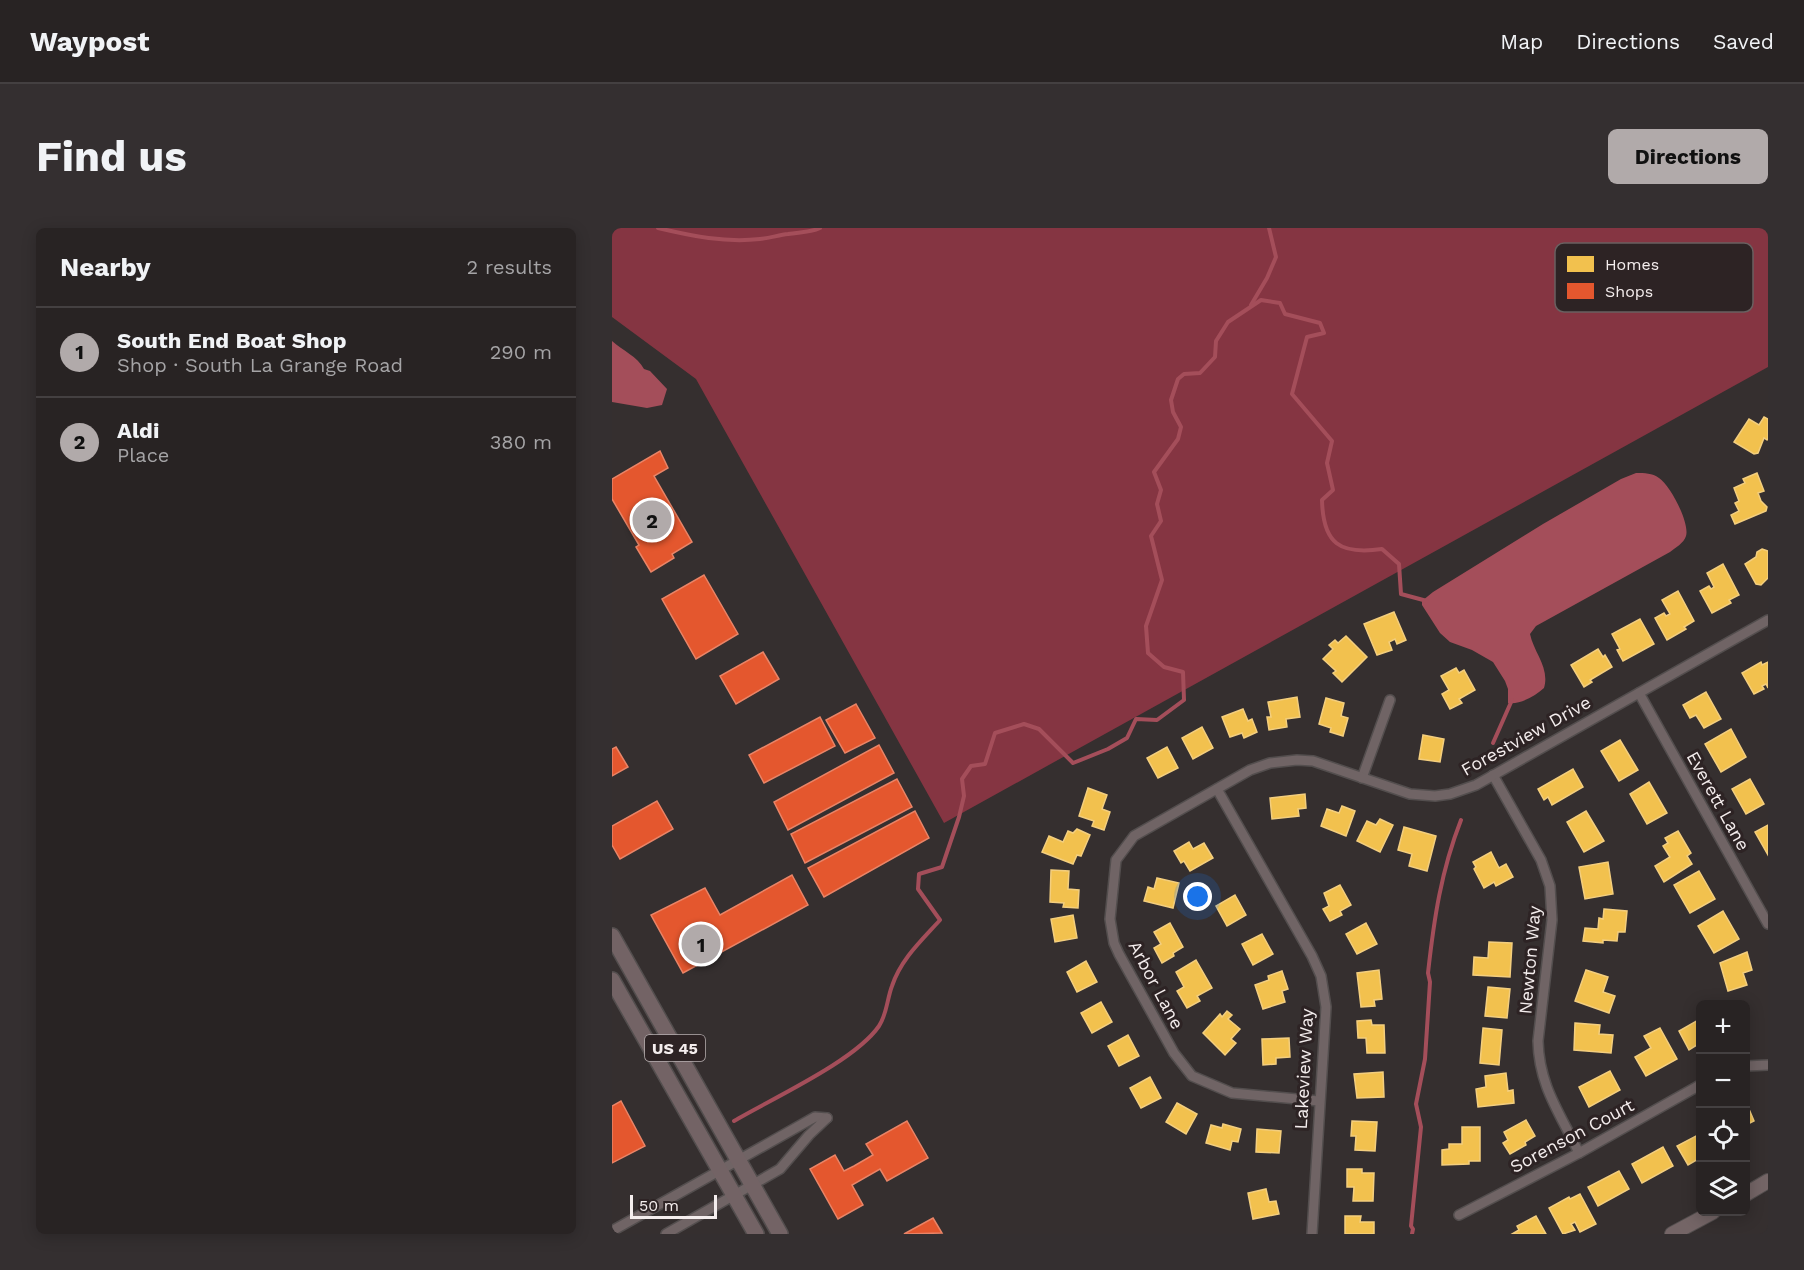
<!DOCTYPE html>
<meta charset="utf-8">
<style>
body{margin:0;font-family:"Work Sans",sans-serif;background:#342f30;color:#f1f3f6}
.controls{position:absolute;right:18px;bottom:18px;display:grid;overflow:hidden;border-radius:9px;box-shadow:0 3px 15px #0003}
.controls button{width:54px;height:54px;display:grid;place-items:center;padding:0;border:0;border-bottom:2px solid #444041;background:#282323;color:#f1f3f6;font:30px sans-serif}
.scale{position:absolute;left:18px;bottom:15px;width:87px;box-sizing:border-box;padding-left:6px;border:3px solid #f4eded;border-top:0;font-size:16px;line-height:21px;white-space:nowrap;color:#f4eded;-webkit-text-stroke:4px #2d2324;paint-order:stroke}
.you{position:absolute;left:586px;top:669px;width:21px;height:21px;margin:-15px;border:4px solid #fff;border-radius:50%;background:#1a73e8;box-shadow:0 0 0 9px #1a73e833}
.badge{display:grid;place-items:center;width:39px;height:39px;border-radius:50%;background:#b1aaaa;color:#111;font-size:20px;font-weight:700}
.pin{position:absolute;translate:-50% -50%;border:3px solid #fff;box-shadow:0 2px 6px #0006}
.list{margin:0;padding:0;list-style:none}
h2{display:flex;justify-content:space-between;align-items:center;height:78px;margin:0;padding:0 24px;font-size:26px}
h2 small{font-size:20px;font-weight:400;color:#a5a4a6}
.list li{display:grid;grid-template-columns:39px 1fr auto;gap:18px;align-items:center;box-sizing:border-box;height:90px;padding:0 24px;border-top:2px solid #444041}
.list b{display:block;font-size:22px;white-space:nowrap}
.list p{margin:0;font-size:20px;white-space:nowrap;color:#a5a4a6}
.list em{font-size:20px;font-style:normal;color:#a5a4a6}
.icon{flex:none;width:33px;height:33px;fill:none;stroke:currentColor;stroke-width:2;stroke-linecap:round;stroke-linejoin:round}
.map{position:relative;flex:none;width:1156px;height:1006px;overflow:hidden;border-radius:9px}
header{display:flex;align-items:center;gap:36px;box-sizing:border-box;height:84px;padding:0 30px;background:#282323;border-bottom:2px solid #444041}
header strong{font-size:28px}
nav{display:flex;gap:33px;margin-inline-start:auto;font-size:21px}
.intro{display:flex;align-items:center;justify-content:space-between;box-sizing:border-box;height:144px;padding:0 36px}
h1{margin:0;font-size:42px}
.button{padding:15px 27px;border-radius:9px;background:#b1aaaa;color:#111;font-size:21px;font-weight:700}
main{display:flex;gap:36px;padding:0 36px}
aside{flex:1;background:#282323;border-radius:9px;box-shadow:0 3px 15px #0003}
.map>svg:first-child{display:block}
.forest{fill:#853542}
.water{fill:#a44e5a}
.homes{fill:#f2c14e;stroke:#f3ce7e;stroke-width:1.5}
.shops{fill:#e4572e;stroke:#e98467;stroke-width:1.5}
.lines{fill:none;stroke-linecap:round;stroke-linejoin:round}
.stream{stroke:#a44e5a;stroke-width:4}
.street-casing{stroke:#534e4e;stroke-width:12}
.secondary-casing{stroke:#534e4e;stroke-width:16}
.primary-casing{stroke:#534e4e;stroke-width:18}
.street{stroke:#706465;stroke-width:9}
.secondary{stroke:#746566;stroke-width:14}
.primary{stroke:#736365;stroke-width:15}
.labels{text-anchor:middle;stroke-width:6;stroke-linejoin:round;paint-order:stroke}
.shield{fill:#2d2324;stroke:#b8b0b1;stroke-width:1.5}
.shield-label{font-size:16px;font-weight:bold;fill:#f4eded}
.street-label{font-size:18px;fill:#f4eded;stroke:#2d2324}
.key{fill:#2d2324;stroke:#696060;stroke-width:1.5}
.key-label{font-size:16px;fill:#f4eded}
</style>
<header>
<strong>Waypost</strong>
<nav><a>Map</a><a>Directions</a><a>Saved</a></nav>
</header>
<div class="intro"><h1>Find us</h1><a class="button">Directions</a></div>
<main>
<aside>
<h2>Nearby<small>2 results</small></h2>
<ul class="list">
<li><span class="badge">1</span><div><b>South End Boat Shop</b><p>Shop · South La Grange Road</p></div><em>290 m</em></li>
<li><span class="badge">2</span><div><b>Aldi</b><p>Place</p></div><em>380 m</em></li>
</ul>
</aside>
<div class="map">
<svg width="1156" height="1006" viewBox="0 0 1156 1006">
<rect width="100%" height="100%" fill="#352f2f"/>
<polygon class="forest" points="0,0 1156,0 1156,139 332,595 84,151 0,89"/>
<g class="water">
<path d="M 0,113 C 11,123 25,128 32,141 L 38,143 L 55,161 L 50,177 L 35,180 L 0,174 Z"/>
<path d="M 1024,245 C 1033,245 1040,245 1047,250 C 1058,257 1078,295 1074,308 C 1072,315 1063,320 1058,324 L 924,398 L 918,406 C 922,425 938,440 932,460 C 923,468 908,477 896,475 L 896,461 L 893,453 L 881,434 L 860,422 L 838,414 L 828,405 L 810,377 L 810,373 L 821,364 L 931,296 L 1009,251 Z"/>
</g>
<g class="homes">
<polygon points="1152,189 1156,191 1156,210 1155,212 1152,210 1146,225 1142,226 1122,214 1137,191 1147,197"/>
<polygon points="1145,245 1152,263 1146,265 1149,273 1155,279 1154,283 1123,296 1119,287 1127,283 1123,275 1127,273 1122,260 1133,255 1131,251"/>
<polygon points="1150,321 1156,323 1156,350 1149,357 1144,356 1133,336 1144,329 1145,324"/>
<polygon points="1111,336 1127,367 1117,372 1119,375 1100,385 1088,363 1097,358 1099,361 1102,359 1095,345"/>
<polygon points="1066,363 1082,393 1072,399 1074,401 1055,412 1043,390 1052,385 1054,388 1058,386 1050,372"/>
<polygon points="782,384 794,412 785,416 783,411 777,414 780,422 765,427 752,396"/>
<polygon points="1028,391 1042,416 1011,433 1005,422 1008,421 1000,406"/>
<polygon points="734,408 755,429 730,454 721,445 724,443 711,431 721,421 717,417 723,412 726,415"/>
<polygon points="986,421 991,429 993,427 1000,439 978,452 980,454 972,459 959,437"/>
<polygon points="1149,434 1150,437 1156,434 1156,460 1154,456 1150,458 1152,461 1142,466 1130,445"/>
<polygon points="844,440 847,445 852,442 863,462 847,471 850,475 838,481 830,466 837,462 829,448"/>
<polygon points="1094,464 1109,491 1092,500 1084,487 1078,490 1071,477"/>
<polygon points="685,469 688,489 674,491 675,499 657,502 655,489 659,489 656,474"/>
<polygon points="714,470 732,475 729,488 736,490 731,508 718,504 719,500 707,496"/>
<polygon points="631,481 636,493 640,491 645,504 632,510 630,505 618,509 610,489"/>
<polygon points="590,499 601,520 581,531 570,510"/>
<polygon points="1119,501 1134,529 1109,544 1093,516"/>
<polygon points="811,507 832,511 828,534 807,531"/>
<polygon points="1008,512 1026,542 1007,553 989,523"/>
<polygon points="555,519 566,540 546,550 535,530"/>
<polygon points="961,541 971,559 940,577 936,569 932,572 926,561"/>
<polygon points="1138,551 1152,576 1134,586 1120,561"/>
<polygon points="1037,554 1055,585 1035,596 1018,566"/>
<polygon points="476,560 495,567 490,581 498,584 492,602 480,598 482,593 467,588"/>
<polygon points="693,566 694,580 686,581 687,588 660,591 658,570"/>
<polygon points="730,578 743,583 734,608 709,598 715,581 727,585"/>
<polygon points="974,583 992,613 972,624 955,594"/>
<polygon points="768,591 781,597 768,624 745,613 755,593 764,597"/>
<polygon points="1156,597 1156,627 1143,604"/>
<polygon points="792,599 824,608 815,643 797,638 800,626 786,622"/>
<polygon points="465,601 478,607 469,628 465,627 461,636 430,624 437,608 451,614 456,603 461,605"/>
<polygon points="1066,603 1079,625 1075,628 1080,636 1052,654 1043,638 1058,629 1051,618 1056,615 1053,610"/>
<polygon points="577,614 581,621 592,615 601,630 578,643 572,633 569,635 562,623"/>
<polygon points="879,624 887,640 894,636 901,649 884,658 882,654 872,660 862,641 864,639 861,634"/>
<polygon points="996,634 1001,666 973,671 967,639"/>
<polygon points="439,642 457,643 456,661 467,662 466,680 451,679 452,675 438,674"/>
<polygon points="1087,643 1103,671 1078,685 1062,657"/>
<polygon points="545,650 567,655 561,680 532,673 536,659 542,661"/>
<polygon points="728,657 739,677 728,683 730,687 718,693 711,681 717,678 712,665"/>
<polygon points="623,667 634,687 615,698 604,678"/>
<polygon points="992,681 1015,683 1013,704 1006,704 1005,713 991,712 991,715 971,713 973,700 986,701 987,690 991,691"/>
<polygon points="1111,683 1127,711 1102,725 1086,698"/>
<polygon points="461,687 465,710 443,714 439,691"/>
<polygon points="558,695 571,719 561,725 562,728 550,735 542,720 549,716 542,704"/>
<polygon points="754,695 765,716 745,726 734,706"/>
<polygon points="650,706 661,726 641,737 630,716"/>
<polygon points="877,714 900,715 898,749 861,747 862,729 876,730"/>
<polygon points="1135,724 1140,742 1131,745 1135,757 1116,763 1108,735"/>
<polygon points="584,732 600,760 585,768 588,773 575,780 565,763 572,759 564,744"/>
<polygon points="474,733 485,754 465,764 455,744"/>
<polygon points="767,742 770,771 762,772 763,778 749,779 745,745"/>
<polygon points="974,742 996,749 991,764 1003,768 997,785 963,773"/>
<polygon points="670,743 676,761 670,763 673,774 651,781 643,757 657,752 656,748"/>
<polygon points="876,759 898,761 895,790 873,788"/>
<polygon points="489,774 500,794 480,805 469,785"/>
<polygon points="615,783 620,787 616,791 628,801 619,811 624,815 613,827 591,805 608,786 610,789"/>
<polygon points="1088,791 1088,815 1077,822 1067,803"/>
<polygon points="759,792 760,797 772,797 773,825 755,825 754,810 746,810 745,793"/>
<polygon points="963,795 988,797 987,806 1001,807 999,825 962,822"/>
<polygon points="871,800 890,802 887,837 868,835"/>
<polygon points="1048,800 1065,831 1034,848 1023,829 1039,820 1032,808"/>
<polygon points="516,807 527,828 507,838 496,818"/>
<polygon points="677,810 678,829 664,830 664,836 651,837 650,811"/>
<polygon points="998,843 1008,862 977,879 967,859"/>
<polygon points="771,844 772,869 745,870 742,846"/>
<polygon points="894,845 896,863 901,862 902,875 866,879 864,861 874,859 873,848"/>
<polygon points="538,849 549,870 529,880 518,860"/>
<polygon points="1134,874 1142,893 1134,897"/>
<polygon points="565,875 585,886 574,906 554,894"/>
<polygon points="914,892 923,908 913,914 914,917 898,926 891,915 896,912 892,904"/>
<polygon points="740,893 765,894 763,923 743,922 744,908 739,908"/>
<polygon points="611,896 629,901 626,914 620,913 618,922 594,915 599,897 610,900"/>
<polygon points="850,899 868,899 868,933 857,933 857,936 830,937 830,922 837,921 837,916 850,916"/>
<polygon points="645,901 669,903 667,925 644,924"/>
<polygon points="1088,906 1088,930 1076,937 1065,918"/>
<polygon points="1051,919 1061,938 1030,955 1020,936"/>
<polygon points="735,941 750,941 750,945 762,945 761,973 741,973 742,959 735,959"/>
<polygon points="1007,943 1017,961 986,978 976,959"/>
<polygon points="654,961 657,974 664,973 667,986 641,991 636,965"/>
<polygon points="968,966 984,996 968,1004 963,994 959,996 963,1002 951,1006 937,980 957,969 958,971"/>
<polygon points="733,988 749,988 748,994 762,994 762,1006 733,1006"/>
<polygon points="924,988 934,1006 900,1006 907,1002 905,998"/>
</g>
<g class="shops">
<polygon points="48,223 56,240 42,248 80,314 60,326 62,330 39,344 24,319 27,317 0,271 0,251"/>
<polygon points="92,347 126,406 84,431 50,371"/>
<polygon points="151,424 167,451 124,476 108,448"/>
<polygon points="244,476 263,510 233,525 214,492"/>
<polygon points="208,489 223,518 152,555 137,527"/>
<polygon points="267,517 282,545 176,602 162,574"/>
<polygon points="4,519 16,539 0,548 0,521"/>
<polygon points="285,551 300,579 193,635 179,606"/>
<polygon points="45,573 61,601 8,631 0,617 0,598"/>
<polygon points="303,583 317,610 212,669 196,640"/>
<polygon points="180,647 196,677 71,745 39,687 93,660 108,687"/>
<polygon points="9,873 33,918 0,935 0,878"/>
<polygon points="295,893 316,930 275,953 268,941 240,957 251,977 226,991 198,941 223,927 232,943 242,938 261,927 254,916"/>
<polygon points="321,990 330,1005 292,1006"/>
</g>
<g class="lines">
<g class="stream">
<path d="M 46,0 C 80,8 113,15 148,11 C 158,10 167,7 176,6 C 188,4 197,5 208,0"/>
<polyline points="639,77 655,50 664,29 657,0"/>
<polyline points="881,515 900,472"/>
<path d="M 122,893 C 161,870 243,833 267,798 C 275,786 275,771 280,758 C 289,731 309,713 328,692 L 306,661 L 307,646 L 330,639 L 347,589 L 352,568 L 350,551 L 359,538 L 373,536 L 383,505 L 412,496 L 427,501 L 461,535 L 496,521 L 515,510 L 524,491 L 545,492 L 572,472 L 571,444 L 552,439 L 536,425 L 534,398 L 550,352 L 539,308 L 549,293 L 545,276 L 549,262 L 542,244 L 566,211 L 569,199 L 561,184 L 559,172 L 566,151 L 572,146 L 588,145 L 603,129 L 604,113 L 616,94 L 649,72 L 668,75 L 673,86 L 708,95 L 712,105 L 695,109 L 680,166 L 720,213 L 715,235 L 721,262 L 710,272 C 711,316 728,327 770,321 L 787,336 L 789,366 L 815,373"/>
<path d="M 800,1006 L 801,1001 L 799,998 L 809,899 L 804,876 L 813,831 L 818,754 L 816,745 C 822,691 829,643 849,592"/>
</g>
<defs>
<g id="street">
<polyline points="1027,465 1156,696"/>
<path d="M 881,547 L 929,632 L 938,658 L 940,692 L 926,813 C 927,858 948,885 967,925"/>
<polyline points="750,550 778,472"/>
<polyline points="605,561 700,728 709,748 714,779 700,1006"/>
<polyline points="1134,838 1156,837"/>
<polyline points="707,873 620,865 580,848 562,825 507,726 502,715 498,691 504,632 522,608 638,542 658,535 685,532 701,533 798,566 823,568 838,566 864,557 1156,392"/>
<polyline points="847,987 967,925 1088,857"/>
<polyline points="0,1003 203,889 215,890"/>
<polyline points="54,1006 168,941 197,907 215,890"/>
</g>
<g id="secondary">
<polyline points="1134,966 1156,953"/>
<polyline points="1060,1006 1101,984"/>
</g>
<g id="primary">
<polyline points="0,708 168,1006"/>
<polyline points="0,752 144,1006"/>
</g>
</defs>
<use href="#street" class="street-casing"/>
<use href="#secondary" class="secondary-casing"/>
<use href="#primary" class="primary-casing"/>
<use href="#street" class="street"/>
<use href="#secondary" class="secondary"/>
<use href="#primary" class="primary"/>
</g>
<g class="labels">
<rect class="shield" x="33" y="807" width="60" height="26" rx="4.5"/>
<g class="shield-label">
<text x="63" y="826">US 45</text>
</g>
<g class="street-label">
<text transform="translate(914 508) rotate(-29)" y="6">Forestview Drive</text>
<text transform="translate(1106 573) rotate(61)" y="6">Everett Lane</text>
<text transform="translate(918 732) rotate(-85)" y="6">Newton Way</text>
<text transform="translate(544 757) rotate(62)" y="6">Arbor Lane</text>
<text transform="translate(692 841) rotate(-87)" y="6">Lakeview Way</text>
<text transform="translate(960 908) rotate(-28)" y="6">Sorenson Court</text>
</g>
</g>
<rect x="943" y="15" width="198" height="69" rx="9" class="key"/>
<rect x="955" y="28" width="27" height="16" fill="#f2c14e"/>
<rect x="955" y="55" width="27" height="16" fill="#e4572e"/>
<g class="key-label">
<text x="993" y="42">Homes</text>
<text x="993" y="69">Shops</text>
</g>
</svg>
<div class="controls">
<button>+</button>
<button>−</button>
<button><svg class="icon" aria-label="locate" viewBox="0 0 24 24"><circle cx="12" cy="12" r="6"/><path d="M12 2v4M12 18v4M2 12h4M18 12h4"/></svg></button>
<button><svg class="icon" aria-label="layers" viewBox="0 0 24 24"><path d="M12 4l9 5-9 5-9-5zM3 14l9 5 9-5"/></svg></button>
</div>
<div class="scale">50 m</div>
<div class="you"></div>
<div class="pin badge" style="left:89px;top:716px">1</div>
<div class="pin badge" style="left:40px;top:292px">2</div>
</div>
</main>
